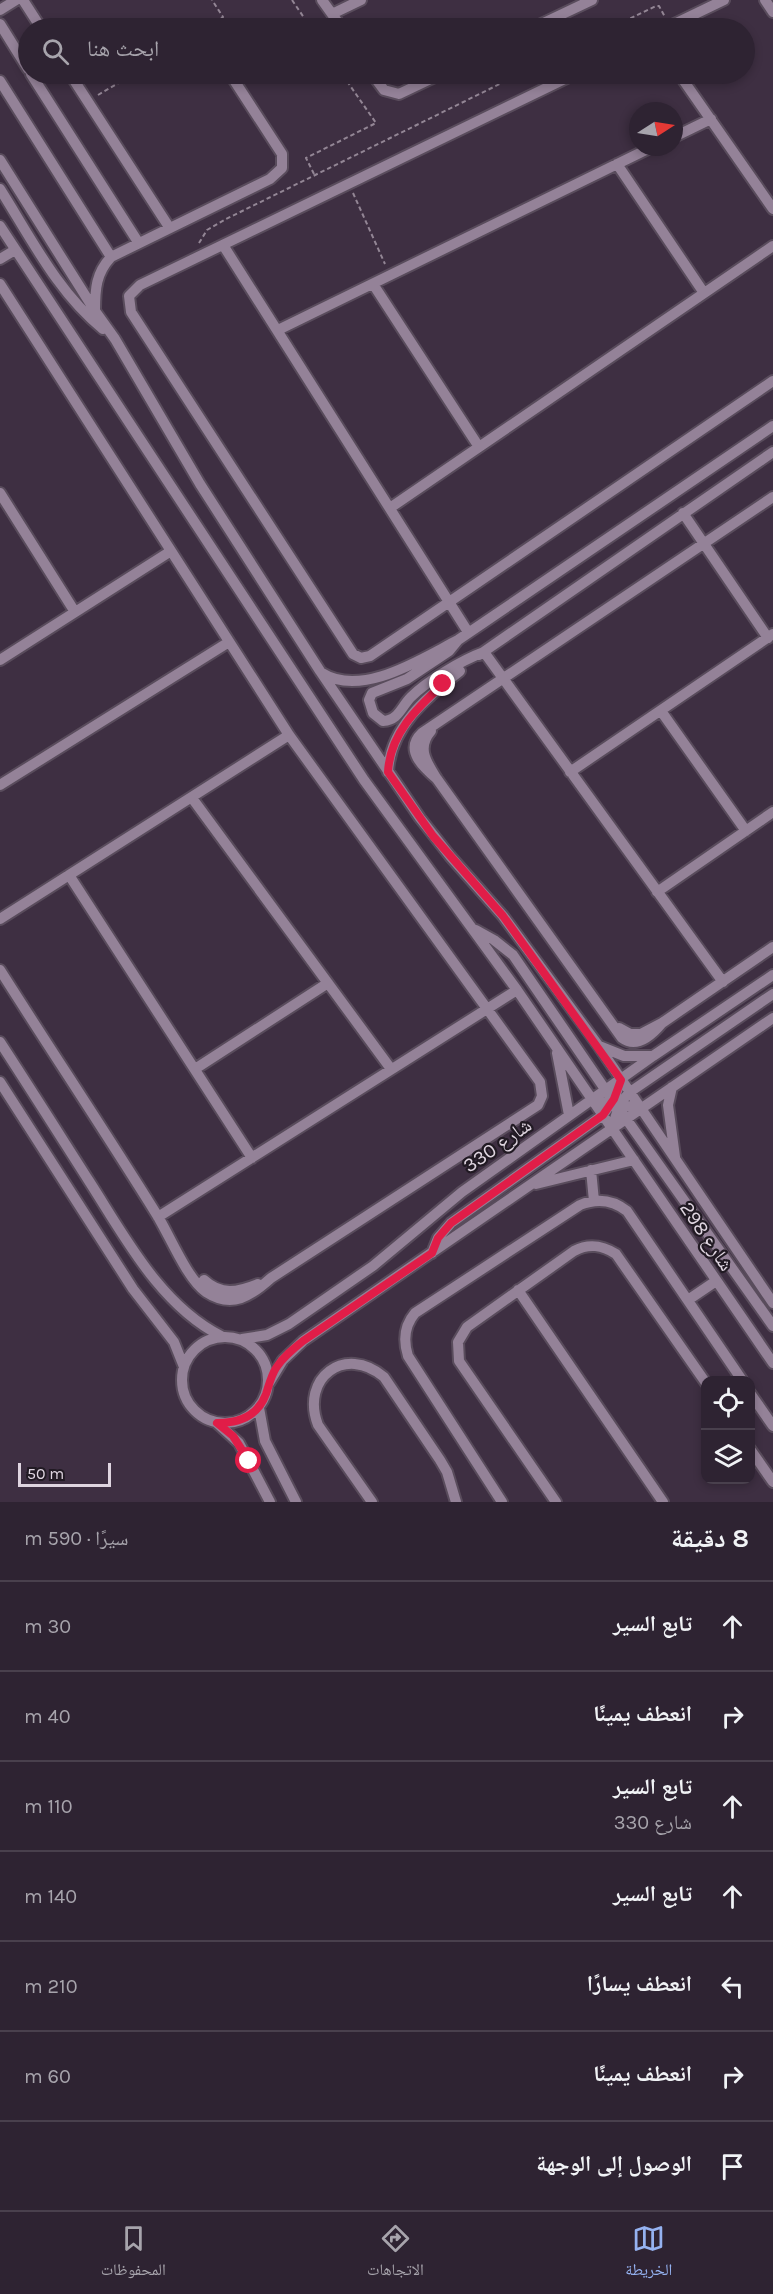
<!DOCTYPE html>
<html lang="ar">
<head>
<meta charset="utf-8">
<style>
	body { margin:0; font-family:Karla,"Noto Naskh Arabic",sans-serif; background:#362b3a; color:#f1f3f6; direction:rtl }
	.controls { position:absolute; right:18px; bottom:18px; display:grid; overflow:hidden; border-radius:12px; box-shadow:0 3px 9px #0003 }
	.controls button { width:54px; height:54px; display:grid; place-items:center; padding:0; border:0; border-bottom:2px solid #49404d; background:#2e2332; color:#f1f3f6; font:30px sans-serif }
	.compass { position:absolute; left:629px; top:102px; width:54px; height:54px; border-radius:50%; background:#2e2332; box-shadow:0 3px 9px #0003; rotate:78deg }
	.scale { position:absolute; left:18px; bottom:15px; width:93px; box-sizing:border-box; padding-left:6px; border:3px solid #dfd5e0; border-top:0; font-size:16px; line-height:21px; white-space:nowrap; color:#dfd5e0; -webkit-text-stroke:4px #211a23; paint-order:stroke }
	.stop { position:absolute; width:18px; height:18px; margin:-14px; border:4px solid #e11d48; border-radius:50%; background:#fff }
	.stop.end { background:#e11d48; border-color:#fff; box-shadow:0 2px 6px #0008 }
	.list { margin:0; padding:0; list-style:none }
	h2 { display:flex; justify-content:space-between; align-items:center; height:78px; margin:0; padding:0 24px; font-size:26px }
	h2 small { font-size:20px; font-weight:400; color:#a7a4ac }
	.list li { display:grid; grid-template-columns:39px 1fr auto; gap:18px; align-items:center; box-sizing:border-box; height:90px; padding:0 24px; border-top:2px solid #49404d }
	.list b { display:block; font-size:22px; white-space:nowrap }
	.list p { margin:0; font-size:20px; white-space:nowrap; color:#a7a4ac }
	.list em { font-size:20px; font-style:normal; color:#a7a4ac }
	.icon { flex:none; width:33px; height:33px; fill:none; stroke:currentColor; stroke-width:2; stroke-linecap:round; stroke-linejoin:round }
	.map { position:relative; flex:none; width:773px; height:1502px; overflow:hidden; direction:ltr }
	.search { position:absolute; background:#2e2332; box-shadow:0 3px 9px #0003; left:18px; right:18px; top:18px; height:66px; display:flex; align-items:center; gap:15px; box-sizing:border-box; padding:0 21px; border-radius:33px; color:#a7a4ac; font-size:22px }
	.sheet { height:708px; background:#2e2332 }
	nav { display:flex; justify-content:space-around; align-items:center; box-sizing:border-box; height:84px; border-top:2px solid #49404d; background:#2e2332; font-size:16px; color:#a7a4ac }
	nav a { display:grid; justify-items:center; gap:3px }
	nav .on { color:#95b2f1 }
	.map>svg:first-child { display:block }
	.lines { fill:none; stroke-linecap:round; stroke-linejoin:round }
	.minor-casing { stroke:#594c5c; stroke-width:14 }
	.path { stroke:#938695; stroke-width:2; stroke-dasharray:4.5 3; stroke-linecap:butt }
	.minor { stroke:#948298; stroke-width:10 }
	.route { stroke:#e11d48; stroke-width:8 }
	.labels { text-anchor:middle; stroke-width:4.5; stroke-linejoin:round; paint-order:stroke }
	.street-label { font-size:20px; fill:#dfd5e0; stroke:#211a23 }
</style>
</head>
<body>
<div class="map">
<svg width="773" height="1502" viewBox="0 0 773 1502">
	<rect width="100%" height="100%" fill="#3e2f42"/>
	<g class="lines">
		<!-- minor casing -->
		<g class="minor-casing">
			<path id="minor" d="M 23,0 L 41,28
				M 322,0 L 342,28
				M 765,0 L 773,12
				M 0,10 L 16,0
				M 332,14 L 361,0
				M 0,24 L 28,69
				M 533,28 L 592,0
				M 666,28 L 724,0
				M 31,74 L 138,242
				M 70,74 L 169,227
				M 372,74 L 384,90 L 399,94 L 441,74
				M 575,74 L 140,285 L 129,296 L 131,312 L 353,654 L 361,658 L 370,656 L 773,381
				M 679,74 L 773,209
				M 0,81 L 111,257
				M 674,137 L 711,119
				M 0,160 L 95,311 L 115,339 L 200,484 L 320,671 L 420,818 L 450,856 L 503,916 L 598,1045 L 773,1303
				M 617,164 L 704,293
				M 0,189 C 31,238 58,293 103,329
				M 0,226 L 364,780 L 517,990 L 773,1363
				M 223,245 L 468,632
				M 0,259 L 15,250
				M 0,284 L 289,735 L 540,1082 L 542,1096 L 538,1105 L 271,1278 C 251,1296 232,1309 206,1292 C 187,1279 170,1236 157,1215 C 106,1133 52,1052 0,970
				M 373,284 L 479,447
				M 95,311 C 95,289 96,273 111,257 L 270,179 L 282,168 L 282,154 L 230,74
				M 278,330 L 652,147
				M 0,493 L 75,612
				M 390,508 L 773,246
				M 683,513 L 768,638
				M 458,640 L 449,651 L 407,679 L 372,693 L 369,700 L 373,713 L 383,721 C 399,720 401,707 411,697 C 427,681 462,660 484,652 L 723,982
				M 479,655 L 773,452
				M 0,660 L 171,551
				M 322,673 C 362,698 421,659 458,640 L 773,426
				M 661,711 L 746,831
				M 431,731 C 416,748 427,763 437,779 L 622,1038 C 637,1049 652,1035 662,1023
				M 388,772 C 390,727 427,697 460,671
				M 570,772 L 773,634
				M 437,779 C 423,767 404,750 422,733 L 773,497
				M 0,785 L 229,642
				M 192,798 L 391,1069
				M 69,875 L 252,1158
				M 657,892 L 773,812
				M 0,919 L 289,735
				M 476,930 L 494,940 L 513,955 L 609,1095 L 627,1106 L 640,1108
				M 619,1028 L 630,1034 L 641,1034 L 662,1023 L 773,947
				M 0,1042 C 30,1088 59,1134 89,1181 C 125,1237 160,1305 221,1336
				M 599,1046 L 624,1056 L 653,1056
				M 557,1053 L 569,1115
				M 195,1069 L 328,983
				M 0,1082 L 133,1289 L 174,1342 L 184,1367
				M 672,1087 L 668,1105 L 675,1157
				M 592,1100 L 611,1104 L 622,1113 L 773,1326
				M 612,1128 L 620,1103 L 630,1092 L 773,994
				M 591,1170 L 594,1201
				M 536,1184 L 634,1160
				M 158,1217 L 517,990
				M 432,1253 L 438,1238 L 451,1223 L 603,1115 L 614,1099 L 621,1080
				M 204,1280 C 221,1296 238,1292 258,1284
				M 518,1290 L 663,1502
				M 688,1300 L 716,1281
				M182 1380a43 43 0 1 1 86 0a43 43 0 1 1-86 0Z
				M 242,1339 L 267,1335 L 289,1324 L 373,1266 L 462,1192 L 653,1056 L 773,975
				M 269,1383 L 283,1360 L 303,1341 L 773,1018
				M 750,1393 L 773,1426
				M 259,1408 L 265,1441 L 296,1502
				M 217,1423 L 239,1443 L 270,1502
				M 750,1449 L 773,1482
				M 372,1502 L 318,1425 C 300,1378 345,1344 384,1377 L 440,1460 L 447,1472 L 456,1502
				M 502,1502 L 408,1356 C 403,1340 404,1326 415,1313 L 580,1205 C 597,1198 613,1200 627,1211 L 742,1380
				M 556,1502 L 459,1361 L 458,1342 L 467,1327 L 574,1251 C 589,1243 602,1245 616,1254 L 706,1383"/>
		</g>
		<!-- path -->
		<path class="path" d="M 292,0 L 311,28
			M 209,28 L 223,17 L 212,0
			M 610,28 L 656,6 L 659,6 L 665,17
			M 98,95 L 134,74
			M 314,174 L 306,158 L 376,123 L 342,74
			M 353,193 L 385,264
			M 199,243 L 207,230 L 226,219 L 520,74"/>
		<!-- minor -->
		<use href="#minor" class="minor"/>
	</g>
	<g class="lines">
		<!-- route -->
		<path class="route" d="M 249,1461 L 233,1436 L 217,1423 C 239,1423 258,1416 266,1394 C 269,1385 271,1376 276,1368 C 283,1357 293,1349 303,1341 L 432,1253 L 438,1238 L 451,1223 L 603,1115 L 614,1099 L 621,1080 L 503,916 L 433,836 L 388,772 C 390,734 416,709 443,684"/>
	</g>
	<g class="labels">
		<!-- street labels -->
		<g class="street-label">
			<text transform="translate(497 1145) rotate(-35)" y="7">شارع 330</text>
			<text transform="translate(707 1236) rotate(56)" y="7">شارع 298</text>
		</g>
	</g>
</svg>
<div class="controls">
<button><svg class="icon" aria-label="locate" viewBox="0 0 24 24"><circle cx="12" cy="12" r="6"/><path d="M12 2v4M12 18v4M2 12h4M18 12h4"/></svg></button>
<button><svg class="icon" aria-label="layers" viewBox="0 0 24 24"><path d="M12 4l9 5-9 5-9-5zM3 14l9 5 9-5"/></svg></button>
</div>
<svg class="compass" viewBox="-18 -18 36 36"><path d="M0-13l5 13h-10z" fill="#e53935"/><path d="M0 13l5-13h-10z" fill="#a7a4ac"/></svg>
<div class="scale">50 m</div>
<div class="stop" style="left:249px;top:1461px"></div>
<div class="stop end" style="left:443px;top:684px"></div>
<div class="search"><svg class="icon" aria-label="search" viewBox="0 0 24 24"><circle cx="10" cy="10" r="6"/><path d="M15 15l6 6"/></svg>ابحث هنا</div>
</div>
<section class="sheet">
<h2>8 دقيقة<small>سيرًا · 590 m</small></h2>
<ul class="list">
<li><svg class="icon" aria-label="ahead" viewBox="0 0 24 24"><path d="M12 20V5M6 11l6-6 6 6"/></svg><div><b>تابع السير</b></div><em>30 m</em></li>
<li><svg class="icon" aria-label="right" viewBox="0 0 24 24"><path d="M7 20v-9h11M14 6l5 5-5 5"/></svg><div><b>انعطف يمينًا</b></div><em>40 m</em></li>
<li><svg class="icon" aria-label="ahead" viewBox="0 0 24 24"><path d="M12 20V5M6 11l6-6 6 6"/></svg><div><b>تابع السير</b><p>شارع 330</p></div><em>110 m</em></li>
<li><svg class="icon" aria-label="ahead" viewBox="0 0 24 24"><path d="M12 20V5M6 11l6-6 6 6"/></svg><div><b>تابع السير</b></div><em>140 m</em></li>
<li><svg class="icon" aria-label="left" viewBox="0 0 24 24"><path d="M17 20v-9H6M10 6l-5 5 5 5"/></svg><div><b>انعطف يسارًا</b></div><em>210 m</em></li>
<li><svg class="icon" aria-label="right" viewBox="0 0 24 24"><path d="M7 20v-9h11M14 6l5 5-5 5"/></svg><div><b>انعطف يمينًا</b></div><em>60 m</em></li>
<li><svg class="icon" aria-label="arrive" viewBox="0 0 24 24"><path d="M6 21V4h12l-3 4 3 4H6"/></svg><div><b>الوصول إلى الوجهة</b></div></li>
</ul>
</section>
<nav>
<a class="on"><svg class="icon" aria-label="map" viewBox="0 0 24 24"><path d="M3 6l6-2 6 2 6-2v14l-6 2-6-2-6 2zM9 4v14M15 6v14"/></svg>الخريطة</a>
<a><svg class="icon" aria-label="directions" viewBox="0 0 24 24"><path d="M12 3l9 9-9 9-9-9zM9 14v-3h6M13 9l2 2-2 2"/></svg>الاتجاهات</a>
<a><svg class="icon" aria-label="saved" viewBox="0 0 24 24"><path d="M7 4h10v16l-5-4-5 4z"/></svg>المحفوظات</a>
</nav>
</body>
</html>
